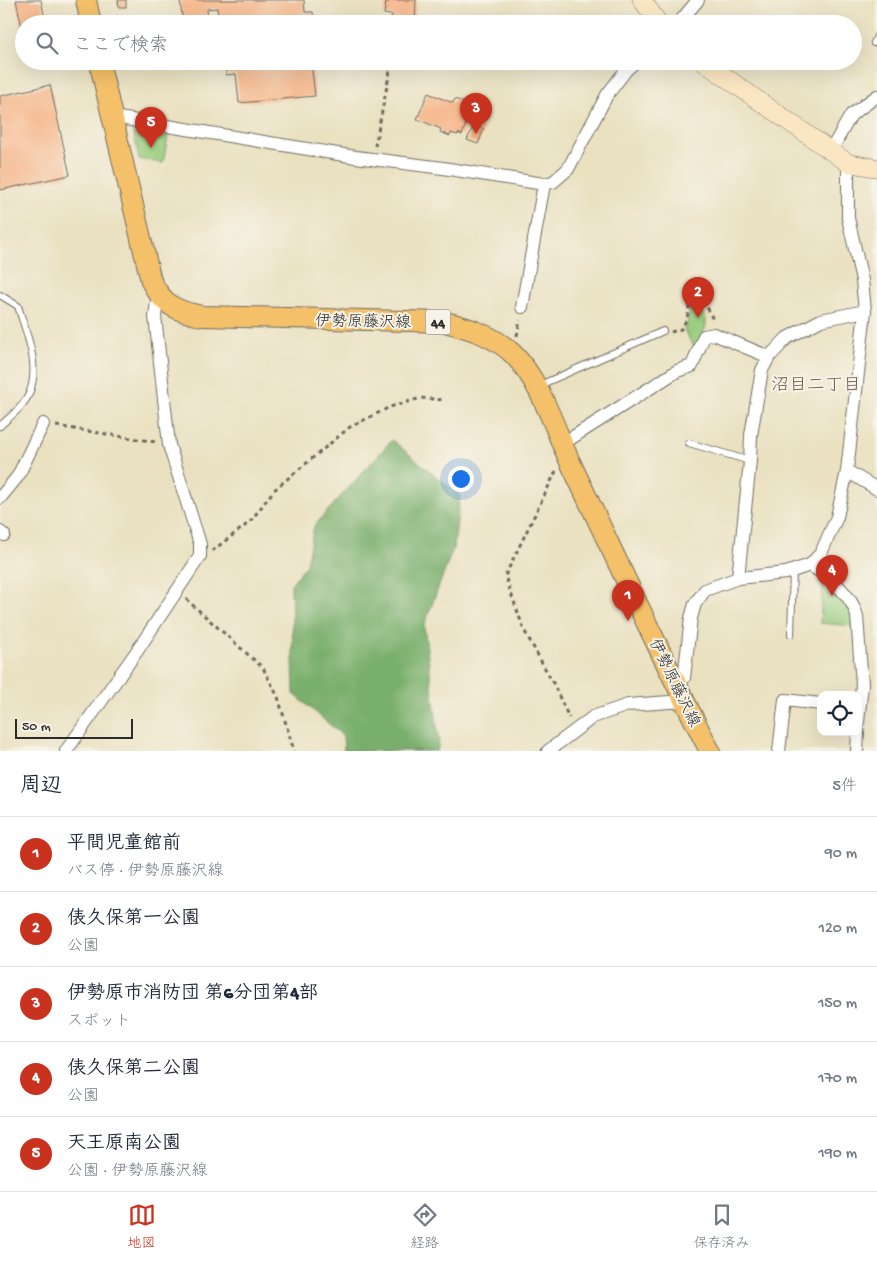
<!DOCTYPE html>
<html lang="ja">
<head>
<meta charset="utf-8">
<style>
	body { margin:0; font-family:"Gochi Hand","Klee One",sans-serif; background:#f2f2f3; color:#1f2937 }
	.controls { position:absolute; right:15px; bottom:15px; display:grid; overflow:hidden; border-radius:10px; box-shadow:0 5px 20px #0002 }
	.controls button { width:45px; height:45px; display:grid; place-items:center; padding:0; border:0; border-bottom:1px solid #e0e1e3; background:#fff; color:#1f2937; font:25px sans-serif }
	.scale { position:absolute; left:15px; bottom:12px; width:118px; box-sizing:border-box; padding-left:5px; border:2px solid #2b2b2b; border-top:0; font-size:14px; line-height:18px; white-space:nowrap; color:#2b2b2b; -webkit-text-stroke:4px #f7f3e8; paint-order:stroke }
	.you { position:absolute; left:460px; top:478px; width:18px; height:18px; margin:-12px; border:4px solid #fff; border-radius:50%; background:#1a73e8; box-shadow:0 0 0 8px #1a73e833 }
	.badge { display:grid; place-items:center; width:32px; height:32px; border-radius:50%; background:#c8321e; color:#fff; font-size:16px; font-weight:700 }
	.pin { position:absolute; translate:-50% -41px; filter:drop-shadow(0 1px 2px #0008) }
	.pin::after { content:''; position:absolute; top:26px; width:18px; height:15px; background:inherit; clip-path:polygon(0 0,100% 0,50% 100%) }
	.list { margin:0; padding:0; list-style:none }
	h2 { display:flex; justify-content:space-between; align-items:center; height:65px; margin:0; padding:0 20px; font-size:21px }
	h2 small { font-size:16px; font-weight:400; color:#747a83 }
	.list li { display:grid; grid-template-columns:32px 1fr auto; gap:15px; align-items:center; box-sizing:border-box; height:75px; padding:0 20px; border-top:1px solid #e0e1e3 }
	.list b { display:block; font-size:19px; white-space:nowrap }
	.list p { margin:0; font-size:16px; white-space:nowrap; color:#747a83 }
	.list em { font-size:16px; font-style:normal; color:#747a83 }
	.icon { flex:none; width:28px; height:28px; fill:none; stroke:currentColor; stroke-width:2; stroke-linecap:round; stroke-linejoin:round }
	.map { position:relative; flex:none; width:877px; height:751px; overflow:hidden }
	.search { position:absolute; background:#fff; box-shadow:0 5px 20px #0002; left:15px; right:15px; top:15px; height:55px; display:flex; align-items:center; gap:12px; box-sizing:border-box; padding:0 18px; border-radius:28px; color:#747a83; font-size:19px }
	.sheet { height:440px; background:#fff }
	nav { display:flex; justify-content:space-around; align-items:center; box-sizing:border-box; height:70px; border-top:1px solid #e0e1e3; background:#fff; font-size:14px; color:#747a83 }
	nav a { display:grid; justify-items:center; gap:2px }
	nav .on { color:#c8321e }
	.map>svg:first-child { display:block }
	.green { fill:#97cb7c; stroke:#617b54 }
	.forest { fill:#79af6c; stroke:#526d4c }
	.building { fill:#f6b182 }
	.lines { fill:none; stroke-linecap:round; stroke-linejoin:round }
	.lane-casing { stroke:#6e6b60; stroke-width:8 }
	.street-casing { stroke:#6e6b60; stroke-width:14 }
	.secondary-casing { stroke:#6e6b60; stroke-width:19 }
	.primary-casing { stroke:#6e6b60; stroke-width:22 }
	.path { stroke:#6e6b60; stroke-width:3; stroke-dasharray:4 4; stroke-linecap:butt }
	.lane { stroke:#fff; stroke-width:6 }
	.street { stroke:#fff; stroke-width:12 }
	.secondary { stroke:#fbe6c4; stroke-width:18 }
	.primary { stroke:#f4c16b; stroke-width:20 }
	.labels { text-anchor:middle; stroke-width:4; stroke-linejoin:round; paint-order:stroke }
	.shield { fill:#f7f3e8; stroke:#686764; stroke-width:1 }
	.shield-label { font-size:15px; font-weight:bold; fill:#2b2b2b }
	.street-label { font-size:16px; fill:#2b2b2b; stroke:#f7f3e8 }
	.neighbourhood-label { font-size:18px; fill:#725a49; stroke:#f7f3e8 }
</style>
</head>
<body>
<div class="map">
<svg width="877" height="751" viewBox="0 0 877 751">
	<rect width="100%" height="100%" fill="#f7f3e8"/>
	<filter id="ink" filterUnits="userSpaceOnUse"><feTurbulence type="fractalNoise" baseFrequency=".02" numOctaves="2"/><feDisplacementMap in="SourceGraphic" scale="10" xChannelSelector="R" yChannelSelector="G"/><feConvolveMatrix kernelMatrix="1 2 1 2 8 2 1 2 1" color-interpolation-filters="sRGB"/></filter>
	<filter id="wash" filterUnits="userSpaceOnUse"><feTurbulence type="fractalNoise" baseFrequency=".0096" numOctaves="4" result="noise"/><feDisplacementMap in="SourceGraphic" scale="20" xChannelSelector="R" yChannelSelector="G"/><feGaussianBlur stdDeviation="1.12" result="paint"/><feColorMatrix in="noise" values="0 0 0 0 0 0 0 0 0 0 0 0 0 0 0 0 0 1.4 0 .05"/><feComposite in="paint" operator="in"/></filter>
	<g filter="url(#wash)">
		<rect width="100%" height="100%" fill="#eae1c1"/>
		<!-- green -->
		<path class="green" d="M 133,130 L 168,136 L 163,163 L 139,159 Z
			M 692,295 L 694,295 C 708,320 711,320 697,346 L 693,345 L 684,330 L 688,321 Z
			M 829,581 L 854,608 L 853,626 L 820,623 L 823,583 Z"/>
		<!-- forest -->
		<path class="forest" d="M 392,440 L 460,496 L 454,546 L 424,626 L 439,742 L 437,751 L 344,751 L 343,736 L 294,694 L 291,584 L 306,565 L 314,526 Z"/>
		<g id="blocks">
			<!-- building -->
			<path class="building" d="M 16,0 L 41,0 L 46,24 L 24,24 L 23,32 Z
				M 118,0 L 126,0 L 126,7 L 119,7 Z
				M 180,0 L 304,0 L 305,12 L 313,12 L 314,24 L 219,24 L 217,8 L 207,9 L 209,24 L 183,24 Z
				M 389,0 L 416,0 L 415,19 L 407,17 L 407,20 L 392,18 L 392,15 L 384,14 L 386,2 L 389,2 Z
				M 225,61 L 311,61 L 315,96 L 239,103 L 236,74 L 226,75 Z
				M 50,85 L 70,175 L 0,190 L 0,96 Z
				M 428,93 L 453,103 L 455,99 L 472,106 L 462,135 L 458,133 L 458,135 L 451,133 L 450,136 L 440,132 L 441,129 L 417,119 Z
				M 474,125 L 484,129 L 478,144 L 467,140 Z"/>
		</g>
	</g>
	<g filter="url(#ink)">
		<use href="#blocks" fill-opacity="0" stroke="#6e6b60" stroke-width="1"/>
		<g class="lines">
			<!-- lane casing -->
			<g class="lane-casing">
				<path id="lane" d="M 874,43 L 877,36
					M 0,295 L 18,306 C 26,333 41,365 29,394 C 23,407 10,417 0,426
					M 540,385 L 663,331
					M 689,443 L 750,461
					M 791,634 L 793,570"/>
			</g>
			<!-- street casing -->
			<g class="street-casing">
				<path id="street" d="M 678,24 L 698,0
					M 113,117 L 356,157 L 443,168 L 544,184 L 553,182 L 568,169 L 607,95 L 626,70 L 636,61
					M 830,152 L 851,115 L 877,96
					M 848,163 L 848,218 L 862,280 L 865,311 L 847,471 L 837,517 L 821,553 L 810,565 C 829,577 852,594 857,616 L 862,685 L 858,722
					M 522,307 L 544,184
					M 562,444 L 677,371 L 692,366 L 704,336 L 714,334 L 769,357
					M 847,471 L 877,489
					M 0,498 L 18,476 L 43,424
					M 0,532 L 4,535
					M 738,578 L 750,461 L 751,435 L 762,370 L 769,357 L 787,338 L 821,320 L 865,311
					M 677,684 L 684,678 L 691,618 L 695,604 L 705,590 L 738,578 L 786,573 L 810,565
					M 66,751 L 137,651 L 200,556 L 200,544 L 169,445 L 155,316 L 158,295
					M 548,751 L 593,717 L 628,705 L 684,701
					M 779,751 L 785,700 L 821,704
					M 857,751 L 858,732"/>
			</g>
			<!-- secondary casing -->
			<g class="secondary-casing">
				<path id="secondary" d="M 642,0 L 659,24
					M 702,61 L 848,163 L 877,168"/>
			</g>
			<!-- primary casing -->
			<g class="primary-casing">
				<path id="primary" d="M 86,0 L 91,24
					M 99,61 L 151,281 C 163,305 177,312 203,316 L 445,322 C 469,328 495,336 513,354 C 541,382 554,428 571,464 C 617,560 661,657 710,751"/>
			</g>
			<!-- path -->
			<path class="path" d="M 399,24 L 399,22
				M 375,146 L 392,61
				M 671,332 L 681,329 L 687,319 L 692,290 L 696,287 L 708,309 L 714,322
				M 517,336 L 520,320
				M 56,426 L 156,442
				M 556,471 L 505,576 L 524,630 L 553,683 L 569,718
				M 212,551 L 250,522 L 274,490 L 350,427 L 390,407 L 421,398 L 444,400
				M 186,599 L 263,668 L 278,697 L 294,751"/>
			<!-- lane -->
			<use href="#lane" class="lane"/>
			<!-- street -->
			<use href="#street" class="street"/>
			<!-- secondary -->
			<use href="#secondary" class="secondary"/>
			<!-- primary -->
			<use href="#primary" class="primary"/>
		</g>
	</g>
	<g class="labels">
		<!-- shield labels -->
		<rect class="shield" x="425.5" y="309.5" width="25" height="25" rx="4"/>
		<g class="shield-label">
			<text x="438" y="327">44</text>
		</g>
		<!-- street labels -->
		<g class="street-label">
			<text transform="translate(363 320) rotate(1)" y="6">伊勢原藤沢線</text>
			<text transform="translate(676 682) rotate(64)" y="6">伊勢原藤沢線</text>
		</g>
		<!-- neighbourhood labels -->
		<g class="neighbourhood-label">
			<text x="816" y="390">沼目二丁目</text>
		</g>
	</g>
</svg>
<div class="controls">
<button><svg class="icon" aria-label="locate" viewBox="0 0 24 24"><circle cx="12" cy="12" r="6"/><path d="M12 2v4M12 18v4M2 12h4M18 12h4"/></svg></button>
</div>
<div class="scale">50 m</div>
<div class="you"></div>
<div class="pin badge" style="left:628px;top:621px">1</div>
<div class="pin badge" style="left:698px;top:318px">2</div>
<div class="pin badge" style="left:476px;top:134px">3</div>
<div class="pin badge" style="left:832px;top:596px">4</div>
<div class="pin badge" style="left:151px;top:148px">5</div>
<div class="search"><svg class="icon" aria-label="search" viewBox="0 0 24 24"><circle cx="10" cy="10" r="6"/><path d="M15 15l6 6"/></svg>ここで検索</div>
</div>
<section class="sheet">
<h2>周辺<small>5件</small></h2>
<ul class="list">
<li><span class="badge">1</span><div><b>平間児童館前</b><p>バス停 · 伊勢原藤沢線</p></div><em>90 m</em></li>
<li><span class="badge">2</span><div><b>俵久保第一公園</b><p>公園</p></div><em>120 m</em></li>
<li><span class="badge">3</span><div><b>伊勢原市消防団 第6分団第4部</b><p>スポット</p></div><em>150 m</em></li>
<li><span class="badge">4</span><div><b>俵久保第二公園</b><p>公園</p></div><em>170 m</em></li>
<li><span class="badge">5</span><div><b>天王原南公園</b><p>公園 · 伊勢原藤沢線</p></div><em>190 m</em></li>
</ul>
</section>
<nav>
<a class="on"><svg class="icon" aria-label="map" viewBox="0 0 24 24"><path d="M3 6l6-2 6 2 6-2v14l-6 2-6-2-6 2zM9 4v14M15 6v14"/></svg>地図</a>
<a><svg class="icon" aria-label="directions" viewBox="0 0 24 24"><path d="M12 3l9 9-9 9-9-9zM9 14v-3h6M13 9l2 2-2 2"/></svg>経路</a>
<a><svg class="icon" aria-label="saved" viewBox="0 0 24 24"><path d="M7 4h10v16l-5-4-5 4z"/></svg>保存済み</a>
</nav>
</body>
</html>
